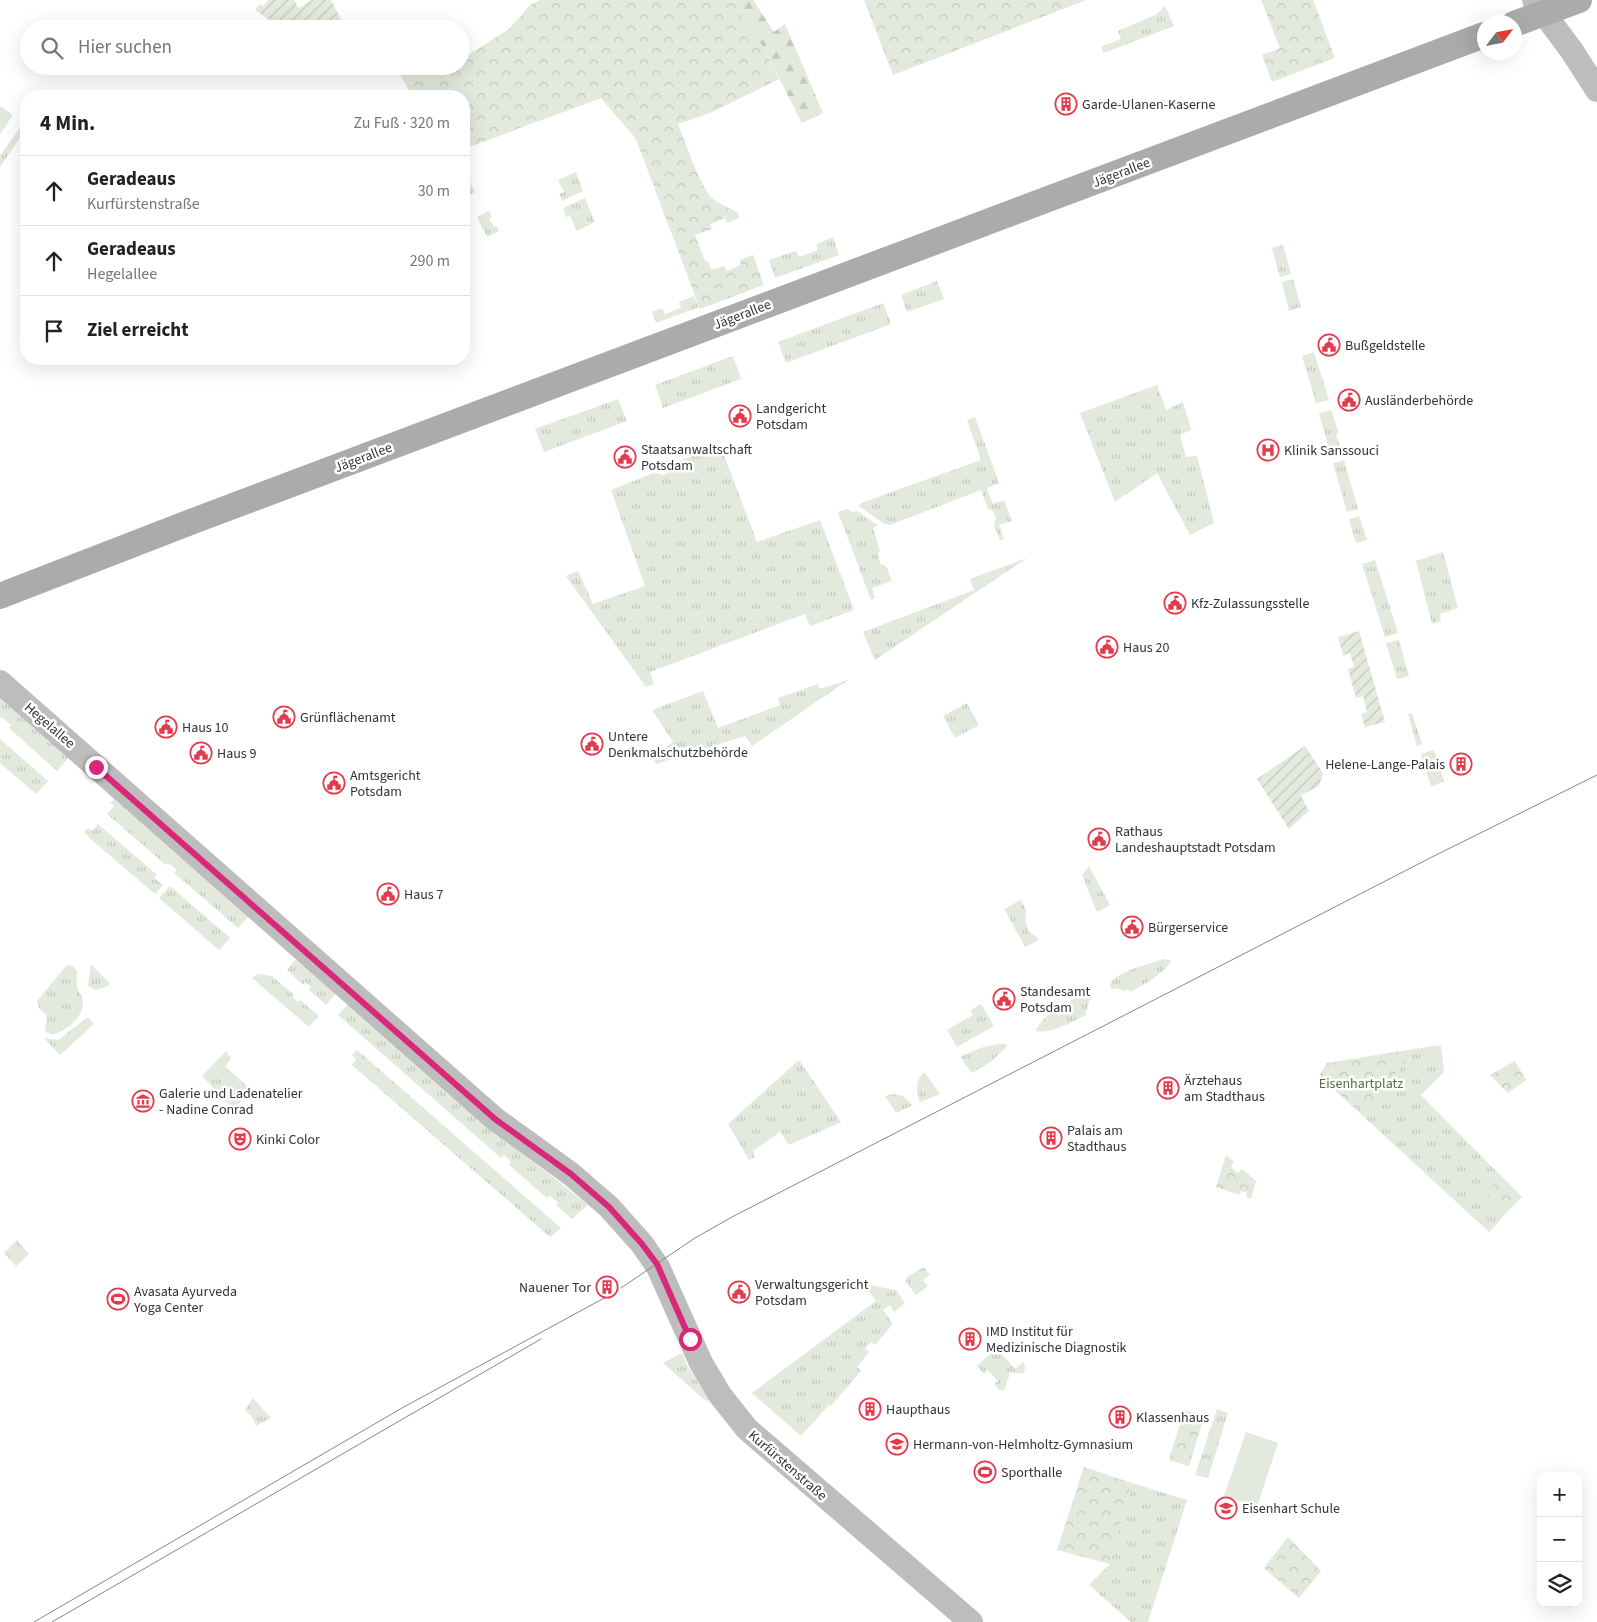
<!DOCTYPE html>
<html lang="de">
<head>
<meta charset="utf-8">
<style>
	body { margin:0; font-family:"Source Sans 3",sans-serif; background:#f2f2f2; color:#222 }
	.controls { position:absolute; right:15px; bottom:15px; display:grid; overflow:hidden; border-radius:10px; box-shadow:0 5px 20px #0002 }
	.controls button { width:45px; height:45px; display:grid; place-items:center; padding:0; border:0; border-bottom:1px solid #e0e0e0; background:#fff; color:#222; font:25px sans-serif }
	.compass { position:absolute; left:1477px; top:15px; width:45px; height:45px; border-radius:50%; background:#fff; box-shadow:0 5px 20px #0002; rotate:58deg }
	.stop { position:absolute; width:15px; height:15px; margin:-11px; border:4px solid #db2777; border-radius:50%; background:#fff }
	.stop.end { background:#db2777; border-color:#fff; box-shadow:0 1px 5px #0008 }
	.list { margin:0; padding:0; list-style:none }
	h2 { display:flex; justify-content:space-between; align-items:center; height:65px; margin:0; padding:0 20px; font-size:21px }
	h2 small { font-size:16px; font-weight:400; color:#767676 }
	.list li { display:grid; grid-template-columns:32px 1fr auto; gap:15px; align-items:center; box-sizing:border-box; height:70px; padding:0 20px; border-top:1px solid #e0e0e0 }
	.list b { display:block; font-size:19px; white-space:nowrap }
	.list p { margin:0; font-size:16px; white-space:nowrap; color:#767676 }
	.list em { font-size:16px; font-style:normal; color:#767676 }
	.icon { flex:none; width:28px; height:28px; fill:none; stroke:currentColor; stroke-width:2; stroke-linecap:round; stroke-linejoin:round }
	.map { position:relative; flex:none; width:1597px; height:1622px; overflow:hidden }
	.search { position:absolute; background:#fff; box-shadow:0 5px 20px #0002; left:20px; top:20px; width:450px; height:55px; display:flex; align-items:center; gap:12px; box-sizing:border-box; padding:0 18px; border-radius:28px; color:#767676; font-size:19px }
	.panel { position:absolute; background:#fff; box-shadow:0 5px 20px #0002; left:20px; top:90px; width:450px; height:275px; border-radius:20px }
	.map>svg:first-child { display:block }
	.grass { fill:url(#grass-tufts) }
	.forest { fill:url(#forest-firs) }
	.park { fill:url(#park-crowns) }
	.garden { fill:url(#garden-furrows) }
	.pitch { fill:#e3e9dc }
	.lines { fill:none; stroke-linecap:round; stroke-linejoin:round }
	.secondary { stroke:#bdbdbd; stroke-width:24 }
	.primary { stroke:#ababab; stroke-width:26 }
	.tram { stroke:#888; stroke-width:1 }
	.route { stroke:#db2777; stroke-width:6 }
	.labels { text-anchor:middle; stroke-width:5; stroke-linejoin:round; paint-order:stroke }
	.poi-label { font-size:14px; fill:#333; stroke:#fff; text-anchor:start }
	.street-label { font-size:14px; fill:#333; stroke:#fff }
	.park-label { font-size:14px; fill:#576f40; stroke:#fff }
</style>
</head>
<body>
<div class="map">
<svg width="1597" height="1622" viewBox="0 0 1597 1622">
	<defs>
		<pattern id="grass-tufts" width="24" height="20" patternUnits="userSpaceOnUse" patternTransform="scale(1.25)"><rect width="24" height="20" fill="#e3e9dc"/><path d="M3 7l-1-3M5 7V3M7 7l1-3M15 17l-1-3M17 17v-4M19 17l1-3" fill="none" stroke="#c3c8bd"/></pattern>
		<pattern id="forest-firs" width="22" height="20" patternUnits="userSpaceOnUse" patternTransform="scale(1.25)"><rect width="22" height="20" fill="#e3e9dc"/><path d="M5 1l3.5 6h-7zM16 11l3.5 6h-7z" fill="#c3c8bd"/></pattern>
		<pattern id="park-crowns" width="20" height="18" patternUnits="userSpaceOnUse" patternTransform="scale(1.25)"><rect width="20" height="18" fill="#e3e9dc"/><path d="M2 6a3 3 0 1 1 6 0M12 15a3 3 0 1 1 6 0" fill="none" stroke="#c3c8bd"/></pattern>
		<pattern id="garden-furrows" width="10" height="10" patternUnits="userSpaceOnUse" patternTransform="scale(1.25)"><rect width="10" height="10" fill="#e3e9dc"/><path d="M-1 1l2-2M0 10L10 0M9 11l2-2" fill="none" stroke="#c3c8bd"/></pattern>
	</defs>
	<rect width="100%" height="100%" fill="#fff"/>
	<!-- grass -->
	<path class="grass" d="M 1165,6 L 1174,26 L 1104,53 L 1101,47 L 1121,39 L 1118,31 L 1157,14 Z
		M 0,106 L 13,115 L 0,134 Z
		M 19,129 L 24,132 L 0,167 L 0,156 Z
		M 464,165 L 471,179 L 469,180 L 475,192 L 467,196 L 464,190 Z
		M 576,172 L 583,191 L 562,201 L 559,194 L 564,192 L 558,180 Z
		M 585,198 L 595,222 L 577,231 L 570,216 L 566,217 L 563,208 Z
		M 489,211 L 492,217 L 489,218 L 494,227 L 497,226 L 499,231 L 487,237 L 477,217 Z
		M 833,237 L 839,255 L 775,278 L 769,260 L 795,251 L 797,252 L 799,257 L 818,250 L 817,244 Z
		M 1283,245 L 1291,274 L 1280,277 L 1272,248 Z
		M 1293,279 L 1301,307 L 1289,311 L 1282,282 Z
		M 937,281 L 944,299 L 907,312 L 901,295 Z
		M 694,296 L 699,307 L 656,323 L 652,312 L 662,308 L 665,314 L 681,308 L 679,302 Z
		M 883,303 L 891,324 L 786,363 L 778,342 Z
		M 1314,352 L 1329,400 L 1316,403 L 1302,356 Z
		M 733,356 L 741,379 L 663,408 L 655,385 Z
		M 1157,385 L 1166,410 L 1183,402 L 1191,430 L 1180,435 L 1186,457 L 1197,456 L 1214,523 L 1190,535 L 1157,473 L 1115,502 L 1080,413 Z
		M 618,399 L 627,421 L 544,452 L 535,429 Z
		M 1331,410 L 1339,433 L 1336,434 L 1342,454 L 1331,457 L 1319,413 Z
		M 975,417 L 999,483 L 987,488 L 993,504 L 1004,500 L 1012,521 L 999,525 L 1004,539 L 1000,541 L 994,525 L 996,518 L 993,511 L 988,509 L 981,490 L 890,525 L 884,524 L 859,506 L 861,503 L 981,460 L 967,420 Z
		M 720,445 L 757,542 L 820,520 L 854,610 L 810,626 L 805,614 L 650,672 L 654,684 L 646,687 L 566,576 L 578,571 L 593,604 L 645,586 L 611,490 L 653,473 L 663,475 L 676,468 L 677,462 Z
		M 1344,460 L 1358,509 L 1347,512 L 1333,463 Z
		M 847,509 L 852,512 L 857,511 L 878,525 L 873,528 L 880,551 L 878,553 L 880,564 L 886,566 L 892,581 L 872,588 L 875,598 L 871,600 L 838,512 Z
		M 1359,516 L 1367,540 L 1356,543 L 1349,519 Z
		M 1443,552 L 1458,608 L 1440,614 L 1441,621 L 1432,624 L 1416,561 Z
		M 1027,558 L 875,660 L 863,632 L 974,590 L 970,579 Z
		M 1375,560 L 1398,633 L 1385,637 L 1362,564 Z
		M 1399,640 L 1409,676 L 1397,679 L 1386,643 Z
		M 848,680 L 752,746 L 745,736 L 656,764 L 652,757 L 673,742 L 652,710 L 703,691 L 718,728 L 780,705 L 778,698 L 818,684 L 820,689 Z
		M 0,696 L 69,757 L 57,771 L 9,728 L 11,725 L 2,717 L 0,719 Z
		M 967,703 L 979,725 L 955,738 L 943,716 Z
		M 1412,713 L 1422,744 L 1417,746 L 1408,714 Z
		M 0,739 L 48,781 L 36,794 L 0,763 Z
		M 1434,750 L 1444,781 L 1431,787 L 1421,754 Z
		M 114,799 L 249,916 L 238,928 L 174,873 L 177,870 L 169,863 L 166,865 L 107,814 L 114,806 L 110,803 Z
		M 98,824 L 157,875 L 154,878 L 163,885 L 155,894 L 87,836 L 88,835 L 84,832 L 88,828 L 92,831 Z
		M 1089,866 L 1110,905 L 1097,912 L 1082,875 Z
		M 170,886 L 230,938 L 219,950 L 159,898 Z
		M 1021,900 L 1026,910 L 1025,920 L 1029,932 L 1036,936 L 1039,940 L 1025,947 L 1004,909 Z
		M 297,958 L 336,993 L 326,1005 L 309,990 L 311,987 L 305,982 L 303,985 L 287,970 Z
		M 1164,959 L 1170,960 L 1171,962 C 1160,976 1145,984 1130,992 L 1127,989 L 1124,991 L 1116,988 L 1111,989 L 1110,985 C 1115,971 1150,964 1164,959 Z
		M 91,964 L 110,984 L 106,987 L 95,990 L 88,986 Z
		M 71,965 L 77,970 C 77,975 76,981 77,986 C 78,991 82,995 83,1000 C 84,1018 67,1030 52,1035 L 45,1031 L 47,1016 L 39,1008 L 37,1001 L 66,966 Z
		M 258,974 L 272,976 L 294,995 L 292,997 L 298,1002 L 300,1000 L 319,1016 L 309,1027 L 252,978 Z
		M 1084,993 L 1093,997 L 1089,1001 L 1087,1010 L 1085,1012 L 1086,1015 C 1072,1022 1051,1034 1036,1031 C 1040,1016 1071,1001 1084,993 Z
		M 348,1004 L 493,1131 L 553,1177 L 588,1205 L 572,1219 L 556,1205 L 558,1202 L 550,1196 L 547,1198 L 509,1165 L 511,1162 L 504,1155 L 501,1158 L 338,1015 Z
		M 981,1004 L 994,1026 L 957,1047 L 947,1030 L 973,1015 L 971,1010 Z
		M 88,1017 L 94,1024 L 60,1055 L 44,1038 L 58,1040 Z
		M 998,1044 L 1005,1044 L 1007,1046 L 992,1061 L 972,1073 L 960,1057 L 980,1048 Z
		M 1441,1045 L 1444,1072 L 1421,1095 L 1501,1176 L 1486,1192 L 1507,1212 L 1489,1232 L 1364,1117 L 1414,1049 Z
		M 357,1050 L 561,1228 L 550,1237 L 352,1065 L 356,1059 L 352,1055 Z
		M 226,1051 L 231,1058 L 225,1067 L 251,1089 L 234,1110 L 202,1076 Z
		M 799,1060 L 841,1122 L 789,1145 L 780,1132 L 753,1151 L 755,1157 L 749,1160 L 728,1124 Z
		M 924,1072 L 940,1094 L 920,1102 C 917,1090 914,1082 924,1072 Z
		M 894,1094 L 903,1096 L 913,1105 L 896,1113 L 885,1096 Z
		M 17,1240 L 29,1254 L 16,1266 L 4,1253 Z
		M 924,1267 L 930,1275 L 923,1280 L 928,1286 L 916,1295 L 906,1282 L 907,1277 Z
		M 863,1284 L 896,1290 L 905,1303 L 894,1312 L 890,1305 L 883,1310 L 893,1324 L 875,1345 L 871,1342 L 865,1348 L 869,1352 L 857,1367 L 861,1371 L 831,1406 L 829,1405 L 801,1436 L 752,1393 L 876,1301 Z
		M 993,1344 L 1015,1369 L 1023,1362 L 1025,1366 L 1024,1373 L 1010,1373 L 1004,1391 L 1000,1390 L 994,1384 L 998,1381 L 988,1370 L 984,1374 L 977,1366 L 994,1350 L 991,1346 Z
		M 682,1353 L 689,1369 L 709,1399 L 706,1401 L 663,1363 Z
		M 253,1398 L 271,1418 L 256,1426 L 253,1418 L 245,1410 Z
		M 1217,1409 L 1228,1413 L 1208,1478 L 1195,1475 Z
		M 1132,1483 L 1187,1500 L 1148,1622 L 1131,1622 L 1089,1585 L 1110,1564 Z"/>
	<!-- forest -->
	<path class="forest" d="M 733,0 L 753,0 L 774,32 L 785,24 L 823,113 L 802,123 L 764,49 Z"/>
	<!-- park -->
	<path class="park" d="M 540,0 L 733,0 L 764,49 L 779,79 L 710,113 L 678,124 C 685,141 700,186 711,197 C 719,205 729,207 738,213 L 739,218 L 727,223 L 725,218 L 710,224 L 712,229 L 695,235 L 705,261 L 708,261 L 711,270 L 724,266 L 727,271 L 741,265 L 740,260 L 753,255 L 764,285 L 700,309 L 636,139 L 601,98 L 464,149 L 464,96 L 412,96 L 396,67 L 461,66 L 461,52 L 467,56 L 510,28 L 530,5 Z
		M 864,0 L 1086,0 L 893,75 Z
		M 1261,0 L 1313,0 L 1335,58 L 1272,82 L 1262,55 L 1280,48 Z
		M 1414,1049 L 1364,1117 L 1319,1076 L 1327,1063 Z
		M 1515,1061 L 1526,1080 L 1508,1093 L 1490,1075 Z
		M 1226,1155 L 1234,1162 L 1231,1167 L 1238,1173 L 1242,1169 L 1256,1181 L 1251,1199 L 1246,1197 L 1247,1193 L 1241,1191 L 1240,1195 L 1216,1187 Z
		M 1501,1176 L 1522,1197 L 1507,1212 L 1486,1192 Z
		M 1184,1410 L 1204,1417 L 1189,1466 L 1169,1460 Z
		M 1084,1467 L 1132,1483 L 1110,1564 L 1057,1550 Z
		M 1288,1537 L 1321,1571 L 1299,1598 L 1264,1568 Z"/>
	<!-- garden -->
	<path class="garden" d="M 269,0 L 294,0 L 299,8 L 312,0 L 331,0 L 345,27 L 342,29 L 328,29 L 323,20 L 310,29 L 282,29 L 255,10 L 260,4 L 263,6 Z
		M 1359,631 L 1385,722 L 1365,727 L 1361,714 L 1367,712 L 1363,696 L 1356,698 L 1348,669 L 1354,667 L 1350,653 L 1343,655 L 1338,637 Z
		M 1305,746 L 1323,773 L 1319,786 L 1301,795 L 1309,811 L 1289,829 L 1257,779 Z"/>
	<!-- pitch -->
	<path class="pitch" d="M 1246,1432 L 1278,1443 L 1257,1507 L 1224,1496 Z"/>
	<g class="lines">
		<!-- secondary -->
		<path class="secondary" d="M 1534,0 L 1572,51 L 1597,90
			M 0,682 L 495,1119 L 571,1174 L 609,1207 L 642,1244 L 658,1267 L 701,1363 L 720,1395 L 747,1429 L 971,1622"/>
		<!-- primary -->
		<path class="primary" d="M 1514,24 L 1579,0
			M 0,596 L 196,520 L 1484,35"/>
		<!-- tram -->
		<path class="tram" d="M 621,1288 L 695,1238 L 732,1217 L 1432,857 L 1597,775
			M 34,1622 L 402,1408 L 619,1290
			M 52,1622 L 541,1339"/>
	</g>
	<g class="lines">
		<!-- route -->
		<path class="route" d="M 96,767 L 495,1119 L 571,1174 L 609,1207 L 642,1244 L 657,1264 L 690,1339"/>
	</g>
	<!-- icons -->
	<defs>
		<g id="building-ring" transform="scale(1.125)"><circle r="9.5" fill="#fff" stroke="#e33b4c" stroke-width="1.5"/><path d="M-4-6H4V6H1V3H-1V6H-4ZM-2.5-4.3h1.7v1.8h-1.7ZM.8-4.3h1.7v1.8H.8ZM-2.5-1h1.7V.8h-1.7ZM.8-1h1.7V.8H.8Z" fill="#e33b4c"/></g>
		<g id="civic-ring" transform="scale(1.125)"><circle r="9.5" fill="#fff" stroke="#e33b4c" stroke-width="1.5"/><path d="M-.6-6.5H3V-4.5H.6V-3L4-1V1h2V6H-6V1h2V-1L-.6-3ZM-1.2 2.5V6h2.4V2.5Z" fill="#e33b4c"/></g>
		<g id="hospital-ring" transform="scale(1.125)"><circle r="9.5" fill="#fff" stroke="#e33b4c" stroke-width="1.5"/><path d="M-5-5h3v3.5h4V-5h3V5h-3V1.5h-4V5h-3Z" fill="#e33b4c"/></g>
		<g id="museum-ring" transform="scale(1.125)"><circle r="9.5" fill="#fff" stroke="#e33b4c" stroke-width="1.5"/><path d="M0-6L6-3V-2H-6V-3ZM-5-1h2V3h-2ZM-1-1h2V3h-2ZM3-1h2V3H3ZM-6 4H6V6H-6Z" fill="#e33b4c"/></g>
		<g id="theatre-ring" transform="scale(1.125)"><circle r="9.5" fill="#fff" stroke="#e33b4c" stroke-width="1.5"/><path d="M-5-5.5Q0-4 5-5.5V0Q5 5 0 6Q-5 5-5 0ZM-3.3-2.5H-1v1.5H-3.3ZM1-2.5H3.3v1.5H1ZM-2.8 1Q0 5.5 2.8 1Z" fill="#e33b4c"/></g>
		<g id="stadium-ring" transform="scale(1.125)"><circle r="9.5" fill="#fff" stroke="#e33b4c" stroke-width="1.5"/><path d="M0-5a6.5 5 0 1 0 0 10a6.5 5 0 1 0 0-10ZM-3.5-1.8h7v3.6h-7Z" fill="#e33b4c"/></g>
		<g id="school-ring" transform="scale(1.125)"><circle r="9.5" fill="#fff" stroke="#e33b4c" stroke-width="1.5"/><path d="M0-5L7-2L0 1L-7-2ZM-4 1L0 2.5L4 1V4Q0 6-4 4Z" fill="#e33b4c"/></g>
	</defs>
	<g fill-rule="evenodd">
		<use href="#building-ring" x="1066" y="104"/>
		<use href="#civic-ring" x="1329" y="345"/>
		<use href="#civic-ring" x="1349" y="400"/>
		<use href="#civic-ring" x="740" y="416"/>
		<use href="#hospital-ring" x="1268" y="450"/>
		<use href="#civic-ring" x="625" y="457"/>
		<use href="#civic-ring" x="1175" y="603"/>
		<use href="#civic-ring" x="1107" y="647"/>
		<use href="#civic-ring" x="284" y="717"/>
		<use href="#civic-ring" x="166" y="727"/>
		<use href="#civic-ring" x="592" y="744"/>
		<use href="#civic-ring" x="201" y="753"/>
		<use href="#building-ring" x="1461" y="764"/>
		<use href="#civic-ring" x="334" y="783"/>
		<use href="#civic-ring" x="1099" y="839"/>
		<use href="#civic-ring" x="388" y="894"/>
		<use href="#civic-ring" x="1132" y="927"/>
		<use href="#civic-ring" x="1004" y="999"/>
		<use href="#building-ring" x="1168" y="1088"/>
		<use href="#museum-ring" x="143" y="1101"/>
		<use href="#building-ring" x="1051" y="1138"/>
		<use href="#theatre-ring" x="240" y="1139"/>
		<use href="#building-ring" x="607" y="1287"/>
		<use href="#civic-ring" x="739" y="1292"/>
		<use href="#stadium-ring" x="118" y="1299"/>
		<use href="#building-ring" x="970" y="1339"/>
		<use href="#building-ring" x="870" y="1409"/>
		<use href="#building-ring" x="1120" y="1417"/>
		<use href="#school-ring" x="897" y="1444"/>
		<use href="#stadium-ring" x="985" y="1472"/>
		<use href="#school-ring" x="1226" y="1508"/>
	</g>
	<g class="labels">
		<!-- poi labels -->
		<g class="poi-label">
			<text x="1082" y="109">Garde-Ulanen-Kaserne</text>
			<text x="1345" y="350">Bußgeldstelle</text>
			<text x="1365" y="405">Ausländerbehörde</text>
			<text x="756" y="413">Landgericht<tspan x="756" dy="16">Potsdam</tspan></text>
			<text x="641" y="454">Staatsanwaltschaft<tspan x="641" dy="16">Potsdam</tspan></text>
			<text x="1284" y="455">Klinik Sanssouci</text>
			<text x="1191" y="608">Kfz-Zulassungsstelle</text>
			<text x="1123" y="652">Haus 20</text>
			<text x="300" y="722">Grünflächenamt</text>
			<text x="182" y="732">Haus 10</text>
			<text x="608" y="741">Untere<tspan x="608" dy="16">Denkmalschutzbehörde</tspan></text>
			<text x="217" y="758">Haus 9</text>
			<text x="1445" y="769" text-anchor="end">Helene-Lange-Palais</text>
			<text x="350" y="780">Amtsgericht<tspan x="350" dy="16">Potsdam</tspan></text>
			<text x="1115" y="836">Rathaus<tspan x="1115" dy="16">Landeshauptstadt Potsdam</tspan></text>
			<text x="404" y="899">Haus 7</text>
			<text x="1148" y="932">Bürgerservice</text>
			<text x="1020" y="996">Standesamt<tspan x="1020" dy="16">Potsdam</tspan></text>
			<text x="1184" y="1085">Ärztehaus<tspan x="1184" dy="16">am Stadthaus</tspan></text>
			<text x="159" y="1098">Galerie und Ladenatelier<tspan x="159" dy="16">- Nadine Conrad</tspan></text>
			<text x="1067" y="1135">Palais am<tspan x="1067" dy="16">Stadthaus</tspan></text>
			<text x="256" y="1144">Kinki Color</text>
			<text x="755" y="1289">Verwaltungsgericht<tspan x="755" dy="16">Potsdam</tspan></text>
			<text x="591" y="1292" text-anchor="end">Nauener Tor</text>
			<text x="134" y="1296">Avasata Ayurveda<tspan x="134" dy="16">Yoga Center</tspan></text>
			<text x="986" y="1336">IMD Institut für<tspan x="986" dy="16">Medizinische Diagnostik</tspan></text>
			<text x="886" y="1414">Haupthaus</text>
			<text x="1136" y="1422">Klassenhaus</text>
			<text x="913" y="1449">Hermann-von-Helmholtz-Gymnasium</text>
			<text x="1001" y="1477">Sporthalle</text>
			<text x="1242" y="1513">Eisenhart Schule</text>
		</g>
		<!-- street labels -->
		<g class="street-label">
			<text transform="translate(1121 172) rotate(-21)" y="5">Jägerallee</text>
			<text transform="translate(742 314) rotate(-21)" y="5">Jägerallee</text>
			<text transform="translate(363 457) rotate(-21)" y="5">Jägerallee</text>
			<text transform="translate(50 725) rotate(41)" y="5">Hegelallee</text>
			<text transform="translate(788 1465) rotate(41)" y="5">Kurfürstenstraße</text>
		</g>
		<!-- park labels -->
		<g class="park-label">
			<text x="1361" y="1088">Eisenhartplatz</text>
		</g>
	</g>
</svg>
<div class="controls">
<button>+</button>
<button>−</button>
<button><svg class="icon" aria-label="layers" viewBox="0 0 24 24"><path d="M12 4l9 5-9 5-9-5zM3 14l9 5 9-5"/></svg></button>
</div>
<svg class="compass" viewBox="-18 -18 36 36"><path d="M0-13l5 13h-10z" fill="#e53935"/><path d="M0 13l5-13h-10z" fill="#767676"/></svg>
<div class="stop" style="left:690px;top:1339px"></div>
<div class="stop end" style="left:96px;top:767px"></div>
<div class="search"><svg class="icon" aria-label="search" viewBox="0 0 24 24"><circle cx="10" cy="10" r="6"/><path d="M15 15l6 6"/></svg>Hier suchen</div>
<section class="panel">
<h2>4 Min.<small>Zu Fuß · 320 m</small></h2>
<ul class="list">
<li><svg class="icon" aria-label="ahead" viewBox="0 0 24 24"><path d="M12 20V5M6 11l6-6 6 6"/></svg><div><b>Geradeaus</b><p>Kurfürstenstraße</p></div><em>30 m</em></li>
<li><svg class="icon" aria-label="ahead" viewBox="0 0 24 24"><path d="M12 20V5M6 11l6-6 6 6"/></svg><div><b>Geradeaus</b><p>Hegelallee</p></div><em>290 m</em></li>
<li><svg class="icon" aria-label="arrive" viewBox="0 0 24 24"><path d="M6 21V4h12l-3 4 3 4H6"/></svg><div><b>Ziel erreicht</b></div></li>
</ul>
</section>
</div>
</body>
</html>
